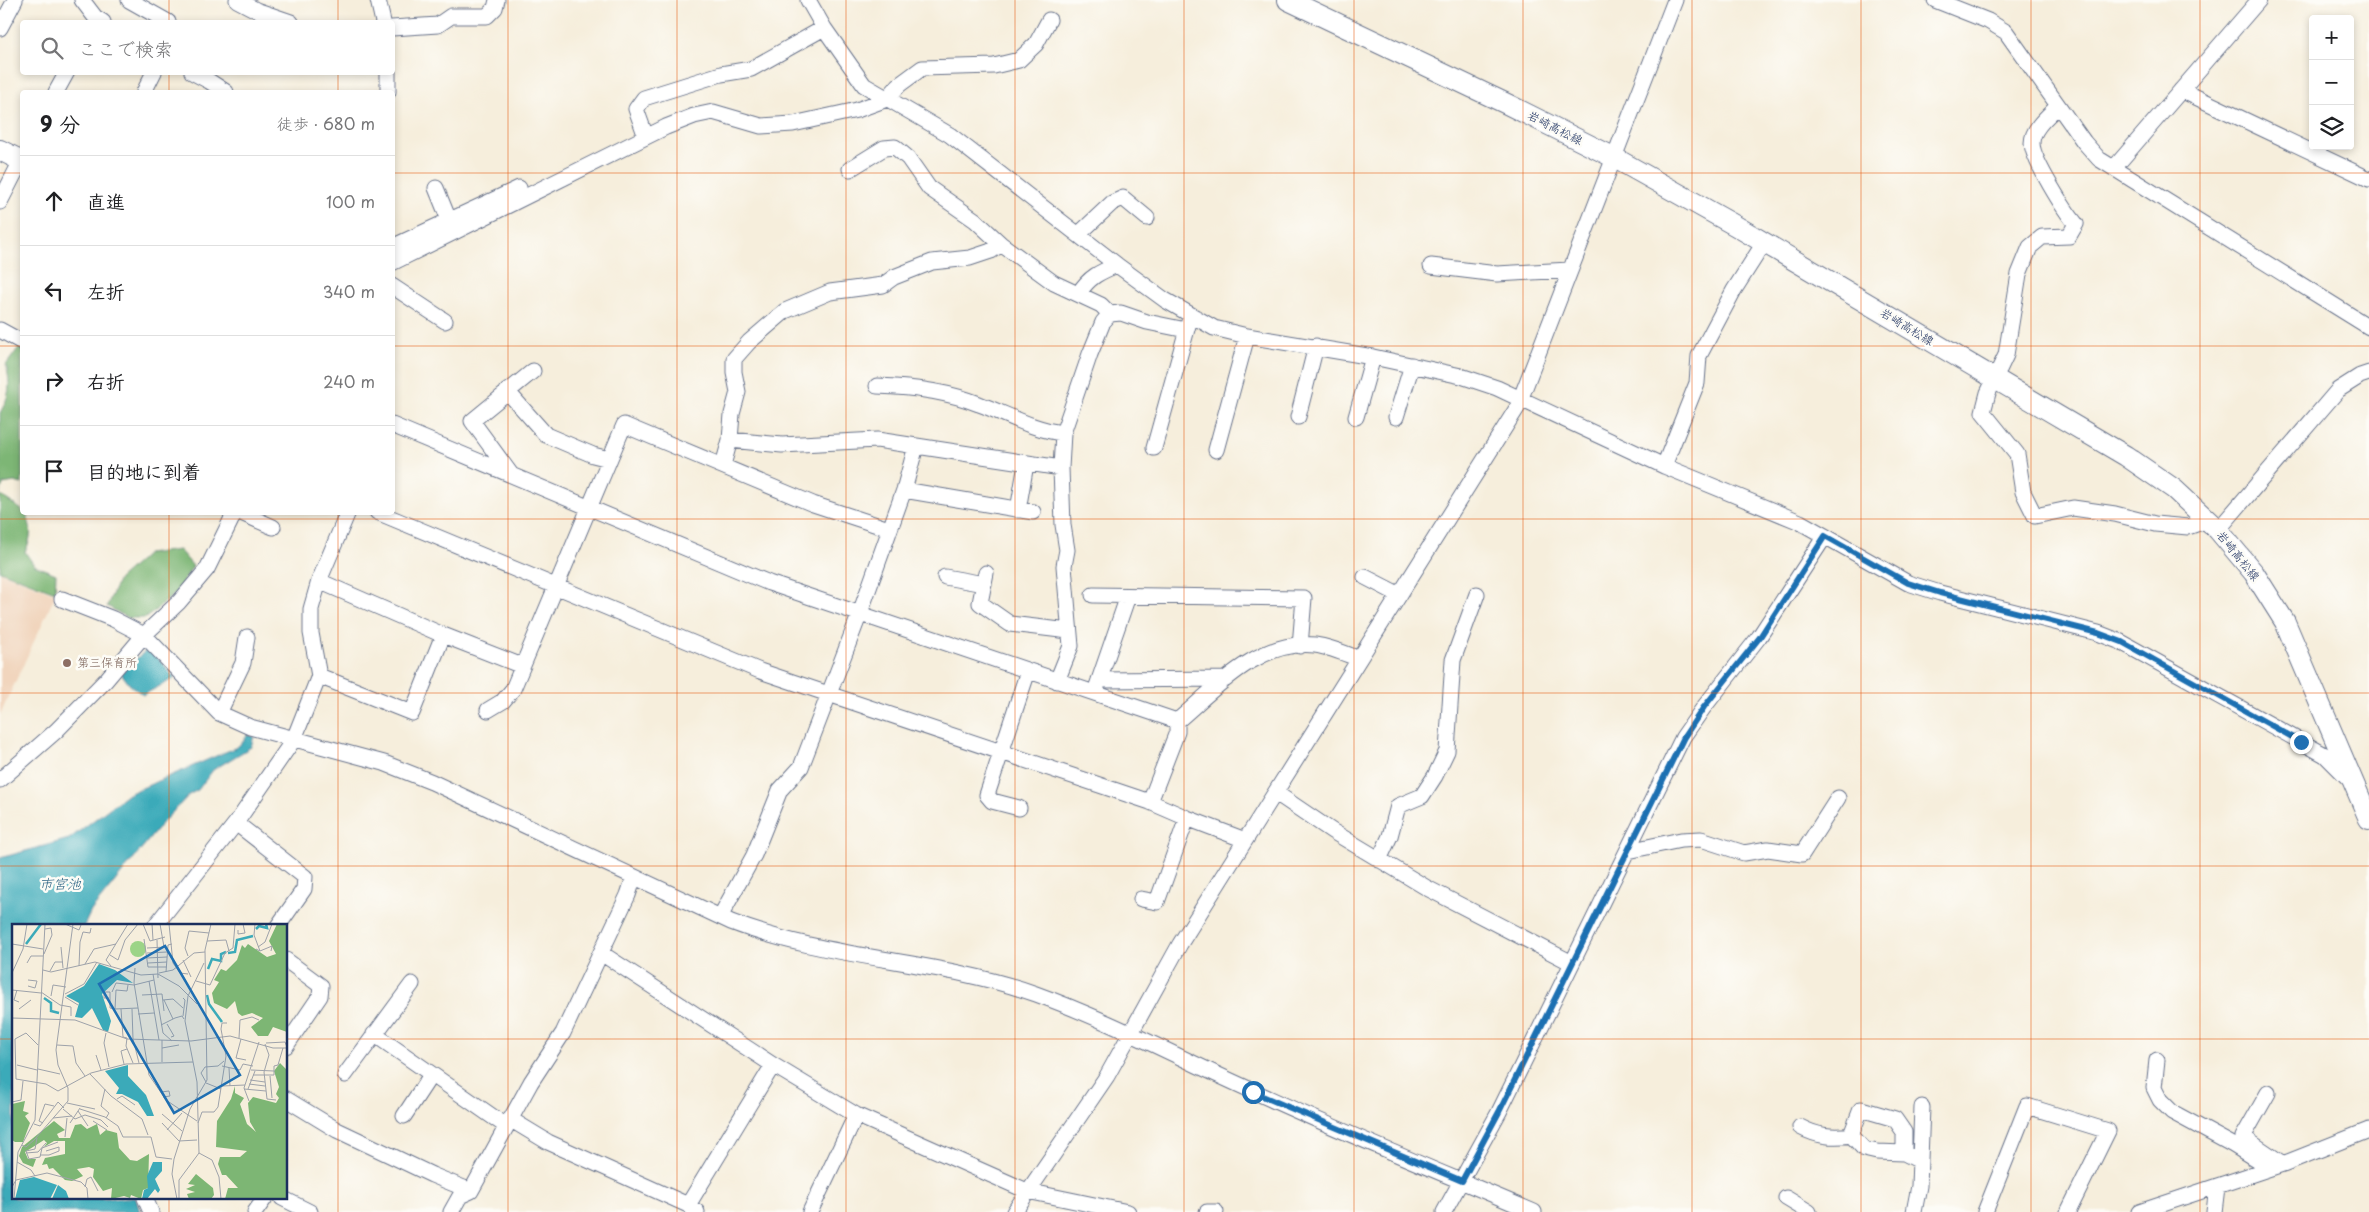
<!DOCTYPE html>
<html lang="ja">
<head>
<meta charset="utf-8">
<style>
	body { margin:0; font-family:"Playpen Sans","Klee One",sans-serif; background:#f6f6f6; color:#202124 }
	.controls { position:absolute; right:15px; top:15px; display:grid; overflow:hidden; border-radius:5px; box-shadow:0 2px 8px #0003 }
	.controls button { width:45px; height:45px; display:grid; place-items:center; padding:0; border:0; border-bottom:1px solid #e0e0e0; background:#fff; color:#202124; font:25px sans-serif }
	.stop { position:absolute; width:15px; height:15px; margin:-11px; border:4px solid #1f6fb2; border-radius:50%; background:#fff }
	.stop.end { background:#1f6fb2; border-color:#fff; box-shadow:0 1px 5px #0008 }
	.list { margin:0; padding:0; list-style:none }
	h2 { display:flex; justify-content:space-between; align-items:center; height:65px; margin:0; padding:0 20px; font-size:21px }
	h2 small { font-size:16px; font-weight:400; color:#757577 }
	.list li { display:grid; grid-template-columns:32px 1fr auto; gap:15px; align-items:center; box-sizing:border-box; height:90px; padding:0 20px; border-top:1px solid #e0e0e0 }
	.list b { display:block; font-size:19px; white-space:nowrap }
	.list em { font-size:16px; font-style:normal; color:#757577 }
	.icon { flex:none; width:28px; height:28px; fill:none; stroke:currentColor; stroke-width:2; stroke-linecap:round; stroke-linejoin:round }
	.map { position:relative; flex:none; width:2369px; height:1212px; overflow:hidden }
	.search { position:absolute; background:#fff; box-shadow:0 2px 8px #0003; left:20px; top:20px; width:375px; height:55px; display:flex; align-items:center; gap:12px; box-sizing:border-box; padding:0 18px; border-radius:5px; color:#757577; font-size:19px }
	.panel { position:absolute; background:#fff; box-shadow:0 2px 8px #0003; left:20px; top:90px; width:375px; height:425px; border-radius:5px }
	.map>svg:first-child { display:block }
	.built { fill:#f1d5bd }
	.forest { fill:#7db674; stroke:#4c7269 }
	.water { fill:#3baab9; stroke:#2b6c8c }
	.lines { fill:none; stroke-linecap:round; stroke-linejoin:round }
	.street-casing { stroke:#68728a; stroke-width:17 }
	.secondary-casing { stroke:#68728a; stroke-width:22 }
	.street { stroke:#fff; stroke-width:15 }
	.secondary { stroke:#fff; stroke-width:20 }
	.route { stroke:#1f6fb2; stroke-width:6 }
	.grid { fill:none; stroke:#e8590c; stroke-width:1; stroke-opacity:0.55 }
	.education-dot { fill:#8d6e63; stroke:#fdfcf7; stroke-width:2 }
	.labels { text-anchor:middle; stroke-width:5; stroke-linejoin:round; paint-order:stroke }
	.street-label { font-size:12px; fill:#1b2f5e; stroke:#fdfcf7 }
	.education-label { font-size:12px; fill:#785e54; stroke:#fdfcf7; text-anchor:start }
	.water-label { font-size:14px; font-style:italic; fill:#286082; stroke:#fdfcf7 }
	.inset-river { fill:none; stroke:#3baab9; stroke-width:2.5 }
	.inset-road { fill:none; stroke:#9ea2aa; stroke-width:1 }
	.view { fill:#1f6fb2; fill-opacity:0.15; stroke:#1f6fb2; stroke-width:2.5 }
	.inset-edge { fill:none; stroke:#1b2f5e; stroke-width:2.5 }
</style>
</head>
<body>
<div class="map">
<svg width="2369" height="1212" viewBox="0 0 2369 1212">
	<rect width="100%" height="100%" fill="#fdfcf7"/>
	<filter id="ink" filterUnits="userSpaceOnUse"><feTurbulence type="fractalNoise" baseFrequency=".02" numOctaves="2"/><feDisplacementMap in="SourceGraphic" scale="10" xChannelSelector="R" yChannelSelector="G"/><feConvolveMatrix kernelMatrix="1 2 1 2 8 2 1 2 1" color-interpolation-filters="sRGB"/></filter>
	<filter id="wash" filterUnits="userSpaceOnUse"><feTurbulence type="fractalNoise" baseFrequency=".0096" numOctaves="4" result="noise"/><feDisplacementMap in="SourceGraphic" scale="20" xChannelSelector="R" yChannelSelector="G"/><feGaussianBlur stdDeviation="1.12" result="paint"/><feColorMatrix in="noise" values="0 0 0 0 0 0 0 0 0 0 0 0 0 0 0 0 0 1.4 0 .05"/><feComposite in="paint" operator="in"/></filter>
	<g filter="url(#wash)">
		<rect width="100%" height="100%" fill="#f6eedc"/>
		<!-- built -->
		<path class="built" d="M 0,572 L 56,594 L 0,715 Z"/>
		<!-- forest -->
		<path class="forest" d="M 20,346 L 22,347 L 22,484 L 14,482 L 3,484 L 0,493 L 0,413 C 10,395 11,385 6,365 Z
			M 0,495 L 22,510 L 22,512 L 26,513 C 32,528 32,537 25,552 L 34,565 L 56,574 L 55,592 L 0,571 Z
			M 179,550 L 193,566 L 176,593 L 146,618 L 128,618 L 107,606 L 119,579 L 147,554 Z"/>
		<!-- water -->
		<path class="water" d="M 147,651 L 153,652 L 175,678 L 143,695 L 129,684 L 121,673 L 143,653 Z
			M 247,735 L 254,736 L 251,747 L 213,770 L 198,790 L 190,794 L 164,821 L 91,911 L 84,926 L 14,926 L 14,1198 L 136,1198 L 140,1212 L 0,1212 L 0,858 L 69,839 L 128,794 L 237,747 L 243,742 Z"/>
	</g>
	<g filter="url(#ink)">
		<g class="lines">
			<!-- street casing -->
			<g class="street-casing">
				<path id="street" d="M 82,0 L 95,17 L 103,22
					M 129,0 L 168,22
					M 237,0 L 256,10 L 291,22
					M 378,0 L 383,22
					M 808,0 L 824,28 L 864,85 L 950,135 L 1117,265 L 1165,300 L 1214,328 L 1247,336 L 1373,357 L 1461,376 L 1497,388 L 1664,466 L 1800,522 L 1908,583 L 1940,593 L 2098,633 L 2121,642 L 2325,755 L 2348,778
					M 1935,0 L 1988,21 L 2006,32 L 2084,142 L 2099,159 L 2369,327
					M 0,28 L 15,0
					M 392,28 L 438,25 L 451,16 L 487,16 L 495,8 L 497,0
					M 192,72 L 209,81 L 226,92
					M 2181,90 L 2369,179
					M 56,92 L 67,72
					M 144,92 L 154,72
					M 388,92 L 388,72
					M 2058,106 C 2049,115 2032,128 2032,143 C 2032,159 2065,211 2076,224 L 2069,236 L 2042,237 L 2030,247 L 2019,274 L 2006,355 L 1988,393 L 1983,412 L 2017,454 L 2023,492 L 2035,516 L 2073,508 L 2115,514 L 2155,524 L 2188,527 L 2208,520
					M 646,137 L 636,109 L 644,98 L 721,74 L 751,69 L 824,28
					M 2114,168 L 2259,0
					M 850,169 L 884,148 L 895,147 L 908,158 L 929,188 L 975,220 L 1001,244 L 1054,283 L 1101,305 L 1110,314
					M 436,188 L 449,220
					M 0,202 L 22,159
					M 1079,234 L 1112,203 L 1123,198 L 1147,218
					M 392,247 L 519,188
					M 392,263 L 666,127 L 694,116 L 713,112 L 761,126 L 793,124 L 857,110 L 887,99 L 899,85 L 922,68 L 994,66 L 1019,60 L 1036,44 L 1049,20
					M 1431,266 L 1497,274 L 1570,270
					M 392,286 L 445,321
					M 1079,293 C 1089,277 1100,272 1117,265
					M 0,330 L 22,342
					M 877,386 C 909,387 949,392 979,404 C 1007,414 1033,430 1063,433
					M 507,391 L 546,435 L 593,455 L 609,459
					M 1298,417 L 1316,346
					M 1356,417 L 1373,357
					M 1396,417 L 1412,365
					M 392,425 L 769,583 L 1177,721 C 1216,688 1259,639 1315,645 C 1330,647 1344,653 1359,659
					M 730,440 L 782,445 L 877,440 L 1061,468
					M 1154,448 L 1189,322
					M 1216,450 L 1247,336
					M 723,465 L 730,440 L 732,414 L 738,392 L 734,372 L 734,359 L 749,342 L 785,311 L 830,292 L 883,285 L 894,277 L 932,262 L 970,258 L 991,251 L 1001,244
					M 1664,466 L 1697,383 L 1699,356 L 1734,290 L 1764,243
					M 510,473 L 472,421 L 533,371
					M 904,490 L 1033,512
					M 1018,510 L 1026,464
					M 239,512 L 273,527
					M 377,512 L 760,671 L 1150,802 L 1187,818 L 1245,840
					M 2218,530 L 2338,390 L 2360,376 L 2369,373
					M 986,573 L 980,603 L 1010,624 L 1069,631
					M 945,577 L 984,584
					M 1365,577 L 1398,594
					M 319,581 L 443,635 L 522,666
					M 1093,595 L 1304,598 L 1300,646
					M 62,599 L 113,619 L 144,635 L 219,713 L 250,727 L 384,763 L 432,782 L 731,922 C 829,960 937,959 1036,994 C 1111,1021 1181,1059 1253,1091 C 1346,1134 1440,1172 1534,1212
					M 319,676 L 412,713 L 443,635
					M 1099,680 L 1226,679
					M 1057,681 L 1071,646 L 1064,566 L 1067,550 L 1063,525 L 1061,468 L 1063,433 L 1090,354 L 1103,322 L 1110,314 L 1121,313 L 1147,322 L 1186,330
					M 1096,689 L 1128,596
					M 488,710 L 503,701 L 513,689 L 624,425 L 813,504 L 889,529
					M 219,713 L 243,663 L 247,637
					M 0,780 L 56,731 L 106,680 L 144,635 L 179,602 L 207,569 L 235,512
					M 1276,793 L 1332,831 L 1427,888 L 1572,963
					M 1150,802 L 1177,732 L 1177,721
					M 1019,808 L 992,801 L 987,795 L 1028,671
					M 236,823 L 305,877 L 304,889 L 278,926
					M 1628,851 L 1681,840 L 1701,839 L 1744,853 L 1768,849 L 1802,854 L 1838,798
					M 1379,860 L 1390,836 L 1398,806 L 1422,796 L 1435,776 L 1447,751 L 1453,660 L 1477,594
					M 1141,899 L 1157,902 L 1187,818
					M 720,917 L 754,855 L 780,790 L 801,767 L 860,613 L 904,490 L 916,446
					M 155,926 L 236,823 L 294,739 L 319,676 L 311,633 L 311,609 L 319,581 L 348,512
					M 601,953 L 773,1065 L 856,1115 L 1027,1191 L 1128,1212
					M 286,960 L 321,986 L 320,996 L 286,1046
					M 374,1034 L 506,1126
					M 2157,1060 L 2154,1088 L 2160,1100 L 2172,1112 L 2233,1145 L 2270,1168
					M 345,1075 L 412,984
					M 2268,1093 L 2243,1137 L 2283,1164
					M 286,1099 L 337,1130 L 432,1175 L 471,1191 L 531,1082 L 563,1033 L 628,895 L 634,877
					M 404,1116 L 431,1075
					M 510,1119 L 548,1142 L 688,1205 L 697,1212
					M 1800,1127 C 1817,1136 1832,1138 1851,1135 L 1864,1149 L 1877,1152 L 1904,1153 L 1920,1161
					M 1851,1135 L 1861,1109 L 1895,1119 L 1904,1132 L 1904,1153
					M 145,1198 L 151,1212
					M 282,1198 L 310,1212
					M 1786,1198 L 1809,1212
					M 688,1205 L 773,1065
					M 255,1212 L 265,1198
					M 451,1212 L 460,1196 L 471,1191
					M 810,1212 L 856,1115
					M 1014,1212 L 1107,1076 L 1180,944 L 1517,408 L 1675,0
					M 1207,1212 L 1216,1212
					M 1444,1212 L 1499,1112 L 1683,737 L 1704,707 L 1759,637 L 1825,536
					M 1914,1212 L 1919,1186 L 1922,1107
					M 1985,1212 L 2027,1106 L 2108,1131 L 2068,1212
					M 2139,1212 L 2283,1164 L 2369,1130
					M 2214,1212 L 2217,1187"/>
			</g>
			<!-- secondary casing -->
			<g class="secondary-casing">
				<path id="secondary" d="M 1288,0 L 1507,104 L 1613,157 L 1736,226 L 2126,456 L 2174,489 L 2218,530 L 2254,573 L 2285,622 L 2369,819
					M 0,150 L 22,161"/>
			</g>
			<!-- street -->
			<use href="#street" class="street"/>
			<!-- secondary -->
			<use href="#secondary" class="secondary"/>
		</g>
	</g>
	<g class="lines" filter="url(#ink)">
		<!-- route -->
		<path class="route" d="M 1253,1092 L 1462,1181 L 1499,1112 L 1684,737 L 1704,707 L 1760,637 L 1825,536 L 1908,583 L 1940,593 L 2098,633 L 2122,642 L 2301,742"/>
	</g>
	<!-- grid -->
	<path class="grid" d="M 169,0 L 169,22M 338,0 L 338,22M 508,0 L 508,1212M 677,0 L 677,1212M 846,0 L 846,1212M 1015,0 L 1015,1212M 1184,0 L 1184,1212M 1354,0 L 1354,1212M 1523,0 L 1523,1212M 1692,0 L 1692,1212M 1861,0 L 1861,1212M 2031,0 L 2031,1212M 2200,0 L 2200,1212M 169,72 L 169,92M 338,72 L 338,92M 0,173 L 22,173M 392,173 L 2369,173M 0,346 L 22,346M 392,346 L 2369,346M 169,512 L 169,926M 338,512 L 338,1212M 0,519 L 2369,519M 0,693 L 2369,693M 0,866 L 2369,866M 0,1039 L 14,1039M 286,1039 L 2369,1039M 169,1198 L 169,1212"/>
	<!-- markers -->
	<circle class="education-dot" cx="67" cy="663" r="5"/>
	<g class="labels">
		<!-- street labels -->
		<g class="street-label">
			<text transform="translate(1555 128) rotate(27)" y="4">岩崎高松線</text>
			<text transform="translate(1907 327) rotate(31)" y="4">岩崎高松線</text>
			<text transform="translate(2238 556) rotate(51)" y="4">岩崎高松線</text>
		</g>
		<!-- education labels -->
		<g class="education-label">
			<text x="77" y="667">第三保育所</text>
		</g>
		<!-- water labels -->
		<g class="water-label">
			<text x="60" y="889">市宮池</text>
		</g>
	</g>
	<!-- overview -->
	<g transform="translate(12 924)">
		<rect width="275" height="275" fill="#f6eedc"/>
		<path d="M118 25a8 8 0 1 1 16 0a8 8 0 1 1-16 0Z" fill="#9cd487"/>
		<path d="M 265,0 L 275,0 L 275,108 L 261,103 L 256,112 L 246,112 L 239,103 L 251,94 L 240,89 L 230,92 L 226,89 L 223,77 L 215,85 L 202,79 L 200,69 L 207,58 L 202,56 L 209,45 L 214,47 L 225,36 L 230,21 L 233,24 L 236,20 L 255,33 L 264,30 L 257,17 ZM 268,139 L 275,146 L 275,275 L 213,275 L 216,264 L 226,264 L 214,251 L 210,251 L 206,240 L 208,233 L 228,233 L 235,227 L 204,223 L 205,197 L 219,175 L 223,162 L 223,169 L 232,174 L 228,180 L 235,200 L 244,208 L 238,198 L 236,179 L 241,173 L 264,179 L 267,174 L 264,170 L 267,163 L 262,147 ZM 13,177 L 11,187 L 17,189 L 13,192 L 18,199 L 11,218 L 3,218 L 0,216 L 0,180 ZM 42,197 L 53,206 L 45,210 L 47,214 L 58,214 L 63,201 L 69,200 L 75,205 L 85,200 L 88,211 L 94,206 L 105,209 L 107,224 L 118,236 L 125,237 L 137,230 L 136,264 L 131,266 L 129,275 L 119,271 L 118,274 L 112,272 L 99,275 L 100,264 L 91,267 L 81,253 L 82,245 L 77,243 L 65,245 L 71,252 L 60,257 L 53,256 L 41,244 L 37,245 L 35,240 L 30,241 L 33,234 L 53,230 L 53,217 L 42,217 L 32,223 L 35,219 L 32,216 L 13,228 L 16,235 L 24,235 L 21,243 L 11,239 L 7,232 L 10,223 ZM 184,250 L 201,264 L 202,271 L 199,275 L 177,275 L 175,270 L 183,268 L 174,265 L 183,261 L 176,260 Z" fill="#7db674"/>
		<path d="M 87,40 L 103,46 L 121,59 L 105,56 L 90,70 L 99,97 L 96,108 L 91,106 L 80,84 L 70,94 L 63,93 L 67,79 L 54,72 L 72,62 ZM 116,141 L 116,152 L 134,171 L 142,192 L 135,192 L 126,178 L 110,170 L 104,170 L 107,164 L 93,147 ZM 141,238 L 150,238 L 150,247 L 143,255 L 148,266 L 146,269 L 143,265 L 135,275 L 130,275 L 132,266 L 136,264 L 135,252 ZM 22,253 L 45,261 L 38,275 L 3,275 L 8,256 ZM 46,261 L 54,267 L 57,275 L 40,275 Z" fill="#3baab9"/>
		<path class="inset-river" d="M 244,5 L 247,2 L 255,4 L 254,0M 14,20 L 29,0M 216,29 L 223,28 L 225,16 L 241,12M 196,45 L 200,35 L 209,37 L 209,30 L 214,28M 195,71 L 197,80 L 210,98M 32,74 L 39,79 L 39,87 L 47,89"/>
		<path class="inset-road" d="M 53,0 L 67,6 L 69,1M 131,0 L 138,17 L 153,13M 140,0 L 141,16M 148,0 L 152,23M 157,0 L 161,39 L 168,49 L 176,50M 243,0 L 242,11 L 248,27M 226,6 L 226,10 L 233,9 L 231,0M 132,15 L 136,43 L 155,43M 145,16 L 146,54M 195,17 L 214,16 L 217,27M 0,20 L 31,25M 49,23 L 51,44M 246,23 L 253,18 L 260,0M 135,24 L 154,23M 244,25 L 248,27 L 260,22 L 259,27M 135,29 L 155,28M 32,30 L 40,11 L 39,4 L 33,5M 98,31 L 106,36 L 113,16 L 126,0M 176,32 L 173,24 L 177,7 L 197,9M 135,34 L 155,33M 171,36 L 179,53M 15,39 L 19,32 L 31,32M 136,39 L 155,38M 73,40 L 82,25 L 104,20M 67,42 L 68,18 L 71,8 L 78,9 L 79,4M 99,42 L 94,36 L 116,0M 123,44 L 122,59 L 137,151 L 154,176 L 185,197M 31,46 L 39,48 L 83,38 L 129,51 L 146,50 L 167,62 L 185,80M 38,47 L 43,38 L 51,38M 154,48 L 156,21 L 160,20M 0,49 L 11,25 L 15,0M 147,49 L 161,46 L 182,29 L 193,28M 141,50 L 151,109 L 160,117M 16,56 L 25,57 L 23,64 L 16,62M 137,57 L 147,116M 184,57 L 198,61 L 213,29 L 221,24 L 223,0M 116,61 L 115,67 L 104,66 L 103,85 L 126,84M 0,66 L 29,69M 5,66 L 2,76 L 7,78M 29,68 L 48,81 L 59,83 L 59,92M 98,68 L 98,84 L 103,85M 100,68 L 104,59 L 122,61 L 142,56M 53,70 L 72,60 L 85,38M 130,71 L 150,70 L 152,87M 39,72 L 41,61 L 54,63M 53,73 L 66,81M 97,74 L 92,74 L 92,68 L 98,68M 171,74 L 173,76 L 171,92M 151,76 L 161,75 L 171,84M 152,76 L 161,95M 7,85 L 19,76M 109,85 L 111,113 L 115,114 L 114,122 L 121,139M 120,85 L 121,115 L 127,139M 126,90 L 142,89M 0,94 L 63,96 L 115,115 L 179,117 L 218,112 L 261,124 L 275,124M 155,100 L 162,112 L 159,113M 149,101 L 163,94 L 170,92 L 172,95M 94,109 L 92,119 L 97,143M 227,114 L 228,96 L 240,93 L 247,96M 229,115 L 224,134 L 234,136M 150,116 L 150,138M 254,119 L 273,118 L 275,123M 253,120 L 257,131 L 252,148 L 255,175 L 264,176M 26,121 L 14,109 L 3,115 L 4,155 L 34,160 L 46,167 L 79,149 L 114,140 L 181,138M 45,121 L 61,122 L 64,139 L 73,152M 150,124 L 167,121M 84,131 L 89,146M 112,140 L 109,127 L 115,125M 5,141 L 25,146M 210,142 L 228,146 L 231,140 L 241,142M 217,144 L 218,162M 26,145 L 48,150M 239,146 L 262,147M 78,150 L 99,172 L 130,195 L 136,211M 241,151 L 262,151 L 262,142 L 266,141 L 271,124M 258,152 L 260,174M 238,156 L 253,158M 194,158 L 189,149 L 193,143 L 206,142 L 212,137M 194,159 L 209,165M 237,160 L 253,162M 210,162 L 233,161M 93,165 L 89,182 L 97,189 L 94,194M 232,165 L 254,167M 236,165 L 243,147M 149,168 L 157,167 L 158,172 L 151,173M 105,175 L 110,172 L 123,181M 237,177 L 232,164 L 247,118M 0,178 L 9,176 L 11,157M 55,179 L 83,185M 51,185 L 63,195 L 73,191 L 89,196 L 96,203M 68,185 L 93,193 L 106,202 L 111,213 L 139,213 L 144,233 L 160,235M 66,187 L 76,202M 150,190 L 170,207M 41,194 L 60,192M 81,197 L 95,206M 31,199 L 27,197 L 33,180 L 42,182M 58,199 L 68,184M 150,199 L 167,217 L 185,216M 186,199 L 190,188 L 202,188 L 206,183 L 214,132 L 209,105 L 210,99 L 215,99M 22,200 L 28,202 L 46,178 L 52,184M 155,206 L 170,189M 53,213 L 55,194M 25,214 L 23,225 L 14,227 L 17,235 L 28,233 L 30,224 L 46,218M 10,221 L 14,223 L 23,215 L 56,177 L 56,164 L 46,141 L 44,126 L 61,0M 14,229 L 26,228 L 34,219M 187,229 L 200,236 L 207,253 L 209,275M 28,231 L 37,231 L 47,227 L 47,223 L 34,227M 5,238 L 19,246 L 23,252M 0,263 L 4,256 L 35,249 L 69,258 L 75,264 L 76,275M 73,263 L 75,255 L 79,253 L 86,267M 2,275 L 6,228 L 23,196 L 33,0M 165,275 L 160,250 L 162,235 L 178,185 L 195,156 L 193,26 L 199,0M 167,275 L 167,256 L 187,229 L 185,158 L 173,97 L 176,72 L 192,39"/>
		<path class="view" d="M 153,22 L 228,151 L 162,189 L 87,60 Z"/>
		<rect width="275" height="275" class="inset-edge"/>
	</g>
</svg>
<div class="controls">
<button>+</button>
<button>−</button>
<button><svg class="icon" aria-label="layers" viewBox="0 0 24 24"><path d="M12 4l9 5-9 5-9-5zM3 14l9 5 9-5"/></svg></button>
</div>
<div class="stop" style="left:1253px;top:1092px"></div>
<div class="stop end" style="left:2301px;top:742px"></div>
<div class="search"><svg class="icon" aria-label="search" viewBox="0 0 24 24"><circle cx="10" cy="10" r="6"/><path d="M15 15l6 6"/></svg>ここで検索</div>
<section class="panel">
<h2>9 分<small>徒歩 · 680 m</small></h2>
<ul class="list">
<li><svg class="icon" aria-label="ahead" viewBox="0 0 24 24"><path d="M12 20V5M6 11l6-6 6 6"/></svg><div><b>直進</b></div><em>100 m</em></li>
<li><svg class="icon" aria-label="left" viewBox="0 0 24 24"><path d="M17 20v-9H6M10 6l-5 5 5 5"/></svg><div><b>左折</b></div><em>340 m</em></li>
<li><svg class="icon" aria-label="right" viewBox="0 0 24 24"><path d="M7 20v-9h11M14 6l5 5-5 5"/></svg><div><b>右折</b></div><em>240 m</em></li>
<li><svg class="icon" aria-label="arrive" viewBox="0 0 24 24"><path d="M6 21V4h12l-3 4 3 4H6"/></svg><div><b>目的地に到着</b></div></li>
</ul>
</section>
</div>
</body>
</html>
